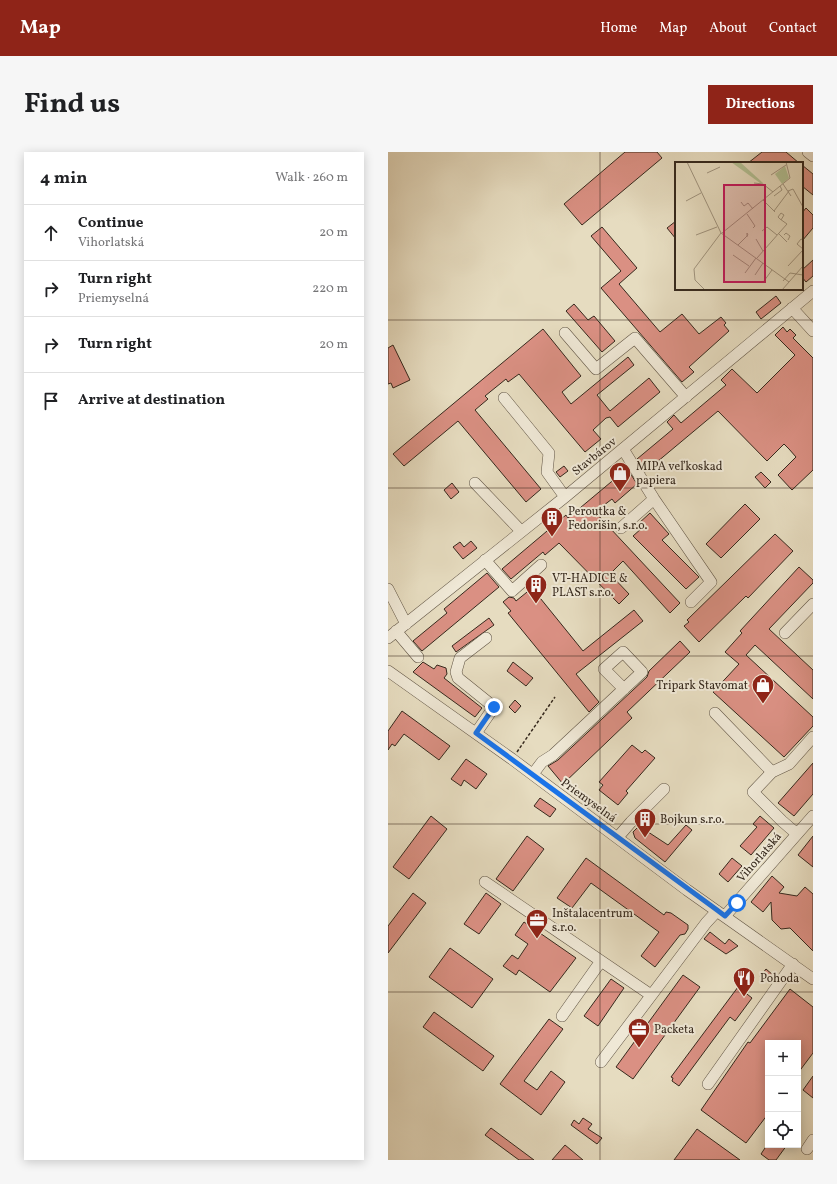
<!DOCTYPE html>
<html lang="en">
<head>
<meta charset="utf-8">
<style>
	body { margin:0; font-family:Vollkorn,serif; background:#f6f6f6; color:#202124 }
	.controls { position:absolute; right:12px; bottom:12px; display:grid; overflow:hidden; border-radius:0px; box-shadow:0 2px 10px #0003 }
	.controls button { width:36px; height:36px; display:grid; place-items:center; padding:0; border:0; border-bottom:1px solid #e0e0e0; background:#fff; color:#202124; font:20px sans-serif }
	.stop { position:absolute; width:12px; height:12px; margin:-9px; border:3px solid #1a73e8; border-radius:50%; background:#fff }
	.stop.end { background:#1a73e8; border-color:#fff; box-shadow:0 1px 4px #0008 }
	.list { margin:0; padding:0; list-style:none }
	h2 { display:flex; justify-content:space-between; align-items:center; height:52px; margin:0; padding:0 16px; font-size:17px }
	h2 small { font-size:13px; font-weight:400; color:#757577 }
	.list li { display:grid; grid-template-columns:26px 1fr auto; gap:12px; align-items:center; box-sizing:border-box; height:56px; padding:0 16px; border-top:1px solid #e0e0e0 }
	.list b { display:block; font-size:15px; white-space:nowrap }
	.list p { margin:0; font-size:13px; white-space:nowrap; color:#757577 }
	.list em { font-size:13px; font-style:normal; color:#757577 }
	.icon { flex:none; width:22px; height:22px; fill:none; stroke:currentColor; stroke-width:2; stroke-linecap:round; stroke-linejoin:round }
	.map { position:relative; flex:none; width:425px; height:1008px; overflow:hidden; border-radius:0px }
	header { display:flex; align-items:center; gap:24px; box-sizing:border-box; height:56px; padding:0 20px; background:#8f2418; color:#fff }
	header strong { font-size:19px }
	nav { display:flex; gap:22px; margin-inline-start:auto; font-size:14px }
	.intro { display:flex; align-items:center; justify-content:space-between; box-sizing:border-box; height:96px; padding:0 24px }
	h1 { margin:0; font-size:28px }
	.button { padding:10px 18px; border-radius:0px; background:#8f2418; color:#fff; font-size:14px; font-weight:700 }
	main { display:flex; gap:24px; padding:0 24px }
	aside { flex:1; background:#fff; border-radius:0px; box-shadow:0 2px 10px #0003 }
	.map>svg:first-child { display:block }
	.building { fill:#da9083; stroke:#36291d }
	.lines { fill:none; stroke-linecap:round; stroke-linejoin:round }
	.minor-casing { stroke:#625646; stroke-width:12 }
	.path { stroke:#36291d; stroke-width:1.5; stroke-dasharray:3 2; stroke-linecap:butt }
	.minor { stroke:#efe8d6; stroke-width:11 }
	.route { stroke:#1a73e8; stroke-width:5 }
	.grid { fill:none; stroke:#36291d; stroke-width:1; stroke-opacity:0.55 }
	.labels { text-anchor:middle; stroke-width:4; stroke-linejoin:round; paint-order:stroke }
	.street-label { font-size:12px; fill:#36291d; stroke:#efe8d6 }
	.poi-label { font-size:12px; fill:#36291d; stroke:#efe8d6; text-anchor:start }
	.inset-road { fill:none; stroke:#a0947f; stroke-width:1 }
	.view { fill:#c2185b; fill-opacity:0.15; stroke:#c2185b; stroke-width:2 }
	.inset-edge { fill:none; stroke:#36291d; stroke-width:2 }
</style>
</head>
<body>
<header>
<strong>Map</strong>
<nav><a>Home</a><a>Map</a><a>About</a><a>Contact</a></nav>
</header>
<div class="intro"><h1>Find us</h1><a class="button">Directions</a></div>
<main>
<aside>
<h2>4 min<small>Walk · 260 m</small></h2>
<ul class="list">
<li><svg class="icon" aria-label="ahead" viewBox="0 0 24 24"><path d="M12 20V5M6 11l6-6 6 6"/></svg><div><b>Continue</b><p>Vihorlatská</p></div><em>20 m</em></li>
<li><svg class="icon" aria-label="right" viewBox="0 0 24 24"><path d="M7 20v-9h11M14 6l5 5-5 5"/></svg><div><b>Turn right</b><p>Priemyselná</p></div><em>220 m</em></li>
<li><svg class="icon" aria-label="right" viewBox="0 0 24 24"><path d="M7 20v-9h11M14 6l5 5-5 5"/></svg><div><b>Turn right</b></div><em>20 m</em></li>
<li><svg class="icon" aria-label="arrive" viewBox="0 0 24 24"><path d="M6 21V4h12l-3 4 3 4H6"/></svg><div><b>Arrive at destination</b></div></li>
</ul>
</aside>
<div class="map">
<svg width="425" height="1008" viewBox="0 0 425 1008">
	<rect width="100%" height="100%" fill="#e6dcc0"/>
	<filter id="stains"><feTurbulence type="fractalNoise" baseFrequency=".005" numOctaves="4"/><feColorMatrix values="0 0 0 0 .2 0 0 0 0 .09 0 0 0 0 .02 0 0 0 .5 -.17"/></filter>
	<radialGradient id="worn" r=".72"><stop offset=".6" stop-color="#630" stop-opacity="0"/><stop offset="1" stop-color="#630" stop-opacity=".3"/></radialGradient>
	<!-- building -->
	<path class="building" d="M 237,0 L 269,0 L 274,6 L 194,73 L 176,52 Z
		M 374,0 L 398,0 L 411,11 L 360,11 Z
		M 414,13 L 425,22 L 425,43 L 414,34 Z
		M 418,56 L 425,63 L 425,76 L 414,89 L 414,61 Z
		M 288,69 L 288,87 L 279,76 Z
		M 214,75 L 249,116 L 231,132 L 272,180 L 294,162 L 311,182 L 333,165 L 338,171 L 336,173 L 341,179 L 301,215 L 306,220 L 294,230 L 213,136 L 233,119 L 203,84 Z
		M 425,108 L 425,124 L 418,130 L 414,125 L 414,118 Z
		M 388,144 L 393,151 L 373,167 L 368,160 Z
		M 186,152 L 200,168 L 206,164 L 227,189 L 214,200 L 178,159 Z
		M 395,175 L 399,180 L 402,177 L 408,183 L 405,186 L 425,206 L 425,318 L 404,338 L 390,323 L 408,305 L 401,297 L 396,292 L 379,309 L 330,259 L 257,320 L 249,307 L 285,277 L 279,270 L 286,263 L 293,271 L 338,233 L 333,228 L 344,217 L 369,241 L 407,203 L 387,183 Z
		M 155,177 L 193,224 L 174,240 L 183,252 L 240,205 L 246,213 L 209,243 L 222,259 L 261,226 L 272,240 L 230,275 L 222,265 L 218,266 L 205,278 L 213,287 L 197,300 L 131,222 L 120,230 L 118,227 L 97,244 L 100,247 L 87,258 L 153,337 L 138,350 L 70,269 L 16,314 L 5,302 Z
		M 5,193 L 22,228 L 5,236 L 3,231 L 0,232 L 0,196 Z
		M 237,313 L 249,332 L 227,351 L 224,347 L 207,360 L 292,451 L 282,461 L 235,409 L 222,422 L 241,442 L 231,452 L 171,391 L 157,403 L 155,400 L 123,427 L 114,417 L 178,363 L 180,366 L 229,325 L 226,322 Z
		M 176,314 L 180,319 L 172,325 L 168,320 Z
		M 373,320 L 383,330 L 377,336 L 367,325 Z
		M 64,331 L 71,340 L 63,347 L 56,338 Z
		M 357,352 L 372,367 L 333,406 L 318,392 Z
		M 262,361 L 281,382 L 274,388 L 311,425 L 298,437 L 245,384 L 254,376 L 250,372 Z
		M 387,382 L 405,399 L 360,446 L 358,444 L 311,490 L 296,474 L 301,470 L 299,468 Z
		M 83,389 L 89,396 L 75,407 L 65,395 L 72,390 L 76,395 Z
		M 411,415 L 425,428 L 425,431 L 381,477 L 425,518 L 425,547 L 367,493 L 358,503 L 425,565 L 425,574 L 396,605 L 325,540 L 351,512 L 337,500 L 354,481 L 352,479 Z
		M 99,421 L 111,435 L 34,499 L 25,489 L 59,461 L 56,457 Z
		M 144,436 L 195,499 L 246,458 L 255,469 L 188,522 L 211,550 L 201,560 L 120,461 L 123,459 L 115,450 L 121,445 L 126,446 L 128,449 Z
		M 101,466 L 106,473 L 68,500 L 64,494 Z
		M 292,489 L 302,500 L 239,560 L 244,566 L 175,632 L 160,614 L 170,608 L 259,525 L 261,519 Z
		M 35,510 L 46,517 L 49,513 L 58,516 L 59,522 L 56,526 L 94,556 L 87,565 L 25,520 Z
		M 125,510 L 145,526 L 138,534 L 119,519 Z
		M 127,548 L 133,554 L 127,561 L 121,555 Z
		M 14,559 L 62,594 L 51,608 L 16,582 L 7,594 L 4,592 L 0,598 L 0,579 Z
		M 244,593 L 254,601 L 257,598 L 267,606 L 238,639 L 240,641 L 230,653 L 211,638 L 215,633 L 211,630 Z
		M 78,607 L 99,622 L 88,637 L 76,628 L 73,634 L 63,627 Z
		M 425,611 L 425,642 L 406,664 L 390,651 Z
		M 152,646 L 168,657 L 162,665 L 146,654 Z
		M 43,664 L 59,677 L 21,727 L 5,715 Z
		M 372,664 L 386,676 L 363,703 L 352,694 L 369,675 L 365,672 Z
		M 298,673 L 304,678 L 277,710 L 247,686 L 245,680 L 251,674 L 280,693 Z
		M 139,684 L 156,697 L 125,739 L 108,727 Z
		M 425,684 L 425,715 L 410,703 Z
		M 198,706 L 276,763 L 278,760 L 283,761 L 300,773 L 300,777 L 297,782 L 292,783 L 267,815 L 253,804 L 271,780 L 203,731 L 184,756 L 169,746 Z
		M 344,706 L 354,714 L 340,730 L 331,722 Z
		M 384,724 L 396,735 L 391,741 L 409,744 L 417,735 L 425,742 L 425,799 L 402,776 L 393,777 L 384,768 L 383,750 L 375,760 L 363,750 Z
		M 25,741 L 38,751 L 0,801 L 0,774 Z
		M 98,741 L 113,752 L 91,782 L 76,772 Z
		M 136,770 L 188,806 L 162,840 L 131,818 L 128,823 L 115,814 L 124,803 L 130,807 L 140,792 L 127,783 Z
		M 322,780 L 337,792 L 341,787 L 350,794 L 338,802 L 316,787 Z
		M 62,796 L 105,827 L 84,856 L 41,825 Z
		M 378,817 L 385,823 L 380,830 L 372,825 Z
		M 295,823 L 312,835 L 245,927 L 228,915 Z
		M 223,827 L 236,836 L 210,874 L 196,864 Z
		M 350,835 L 364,846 L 347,869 L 342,865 L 291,934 L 284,929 L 285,926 L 283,925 Z
		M 402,837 L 425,855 L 425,901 L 410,921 L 410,891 L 380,891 L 380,962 L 358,991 L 313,958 L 360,890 L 362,891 Z
		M 46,860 L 106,904 L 95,919 L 35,875 Z
		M 161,867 L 175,877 L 136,929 L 149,938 L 163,919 L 177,930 L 153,963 L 112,932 Z
		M 425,924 L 425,946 L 415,938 Z
		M 195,966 L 204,972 L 200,977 L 214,986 L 209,992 L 183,973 L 186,968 L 191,972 Z
		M 103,976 L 146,1008 L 131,1008 L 97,983 Z
		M 309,977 L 352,1008 L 286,1008 Z
		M 177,993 L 195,1008 L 164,1008 Z
		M 379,993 L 399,993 L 388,1008 L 381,1008 L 373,1002 Z"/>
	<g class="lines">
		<!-- minor casing -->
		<g class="minor-casing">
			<path id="minor" d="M 420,0 L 425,4
				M 404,156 L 425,179
				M 177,181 L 208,217 L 247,186 L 298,245
				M 116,246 L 161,301 L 159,320 L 177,345
				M 235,297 L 266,347 L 323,430 L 303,450
				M 87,331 L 133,379
				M 233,376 L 266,347
				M 97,408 L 124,439 L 153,413
				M 0,437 L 18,472
				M 8,479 L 30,505
				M 397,481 L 425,452
				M 0,486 L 177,345 L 425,139
				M 0,519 L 124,607 L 299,738 L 425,827
				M 327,561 L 384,620 L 365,640 L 394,669 L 409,682
				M 88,581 L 106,555 L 70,526 L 68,520 L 72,506 L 98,486
				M 384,620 L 401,612 L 425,585
				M 145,622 L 154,610 L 165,603 L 254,520 L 235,500 L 216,517 L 236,537
				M 230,685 L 243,670 L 276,637
				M 97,730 L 263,843
				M 337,764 L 425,664
				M 174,864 L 213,809
				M 213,910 L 318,771 L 329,759
				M 320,932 L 405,812
				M 419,997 L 425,988"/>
		</g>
		<!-- path -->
		<path class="path" d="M 129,600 L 167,545"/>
		<!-- minor -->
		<use href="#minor" class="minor"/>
	</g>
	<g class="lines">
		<!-- route -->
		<path class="route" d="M 106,555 L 88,581 L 329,758 L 337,764 L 349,751"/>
	</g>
	<!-- grid -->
	<path class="grid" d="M 212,0 L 212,1008M 0,168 L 425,168M 0,336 L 425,336M 0,504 L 425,504M 0,672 L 425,672M 0,840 L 425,840"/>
	<!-- icons -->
	<defs>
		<g id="shop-pin" transform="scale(1.15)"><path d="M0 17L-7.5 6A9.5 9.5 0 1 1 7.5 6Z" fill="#8f2418" stroke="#efe8d6"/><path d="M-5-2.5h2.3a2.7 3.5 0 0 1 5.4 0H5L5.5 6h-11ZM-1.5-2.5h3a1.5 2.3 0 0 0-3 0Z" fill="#fff"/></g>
		<g id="building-pin" transform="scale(1.15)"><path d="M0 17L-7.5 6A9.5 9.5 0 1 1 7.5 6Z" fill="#8f2418" stroke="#efe8d6"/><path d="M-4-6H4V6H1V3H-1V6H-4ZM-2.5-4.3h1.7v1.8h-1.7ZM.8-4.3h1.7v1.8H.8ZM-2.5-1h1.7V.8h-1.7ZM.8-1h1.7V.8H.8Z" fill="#fff"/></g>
		<g id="office-pin" transform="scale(1.15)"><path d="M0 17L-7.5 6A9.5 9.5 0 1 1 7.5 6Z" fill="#8f2418" stroke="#efe8d6"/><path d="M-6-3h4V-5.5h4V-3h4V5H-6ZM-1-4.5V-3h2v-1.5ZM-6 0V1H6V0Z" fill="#fff"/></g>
		<g id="restaurant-pin" transform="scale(1.15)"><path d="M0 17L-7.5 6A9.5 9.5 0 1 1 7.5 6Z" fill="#8f2418" stroke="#efe8d6"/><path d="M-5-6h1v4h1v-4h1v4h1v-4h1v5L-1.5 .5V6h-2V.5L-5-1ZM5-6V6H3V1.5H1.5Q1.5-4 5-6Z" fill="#fff"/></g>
	</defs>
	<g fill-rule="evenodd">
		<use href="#shop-pin" x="232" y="321"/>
		<use href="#building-pin" x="164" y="366"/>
		<use href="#building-pin" x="148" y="433"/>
		<use href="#shop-pin" x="375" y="533"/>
		<use href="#building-pin" x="257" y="667"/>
		<use href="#office-pin" x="149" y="768"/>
		<use href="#restaurant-pin" x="356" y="826"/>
		<use href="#office-pin" x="251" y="877"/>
	</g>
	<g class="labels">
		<!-- street labels -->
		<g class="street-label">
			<text transform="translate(206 304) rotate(-39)" y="4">Stavbárov</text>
			<text transform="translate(201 648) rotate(36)" y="4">Priemyselná</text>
			<text transform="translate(371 705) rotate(-49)" y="4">Vihorlatská</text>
		</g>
		<!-- poi labels -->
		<g class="poi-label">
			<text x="248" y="318">MIPA veľkoskad<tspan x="248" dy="14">papiera</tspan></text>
			<text x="180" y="363">Peroutka &amp;<tspan x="180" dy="14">Fedorišin, s.r.o.</tspan></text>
			<text x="164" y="430">VT-HADICE &amp;<tspan x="164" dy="14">PLAST s.r.o.</tspan></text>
			<text x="360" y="537" text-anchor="end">Tripark Stavomat</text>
			<text x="272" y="671">Bojkun s.r.o.</text>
			<text x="164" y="765">Inštalacentrum<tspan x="164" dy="14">s.r.o.</tspan></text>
			<text x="372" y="830">Pohoda</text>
			<text x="266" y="881">Packeta</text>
		</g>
	</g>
	<!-- overview -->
	<g transform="translate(287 10)">
		<rect width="128" height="128" fill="#e6dcc0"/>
		<path d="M 110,4 L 114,16 L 107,22 L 100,12 Z" fill="#b3c194"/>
		<path d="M 56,0 L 65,0 L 88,21 L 85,21 Z" fill="#b3c194"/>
		<path class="inset-road" d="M 12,0 L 46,71 L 114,120M 32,11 L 45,5M 96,13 L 111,3M 79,21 L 88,22 L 98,30M 108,22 L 116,34M 113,29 L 118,27 L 128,45M 99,34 L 107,28 L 105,24M 88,38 L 100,50M 11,39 L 26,31M 66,40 L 69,44 L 73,41 L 78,47M 99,49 L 114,29M 72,52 L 80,64 L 78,66M 87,69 L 92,65 L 102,73M 47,71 L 115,16 L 111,0M 103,71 L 112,80M 21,73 L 42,65M 109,73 L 111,71 L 115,74 L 113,78M 81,77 L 88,89M 128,78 L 126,77 L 122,82 L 128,87M 63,83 L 73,73 L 72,71 L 72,75M 58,93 L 74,104M 82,96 L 112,62 L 105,57 L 103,55 L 106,51 L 109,53 L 106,58M 113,104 L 128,88M 70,111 L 81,96M 80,113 L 88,101M 89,119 L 97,108M 108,119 L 115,111 L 128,113M 30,128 L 20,118 L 19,107 L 46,71M 107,128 L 128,104"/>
		<path class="view" d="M 49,23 L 90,23 L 90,120 L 49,120 Z"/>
		<rect width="128" height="128" class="inset-edge"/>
	</g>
	<rect width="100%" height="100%" filter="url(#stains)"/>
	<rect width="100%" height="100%" fill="url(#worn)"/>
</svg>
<div class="controls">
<button>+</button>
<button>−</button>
<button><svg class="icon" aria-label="locate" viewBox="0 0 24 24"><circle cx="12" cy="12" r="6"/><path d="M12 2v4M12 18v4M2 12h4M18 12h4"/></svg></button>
</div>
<div class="stop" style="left:349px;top:751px"></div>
<div class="stop end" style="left:106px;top:555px"></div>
</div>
</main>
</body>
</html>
